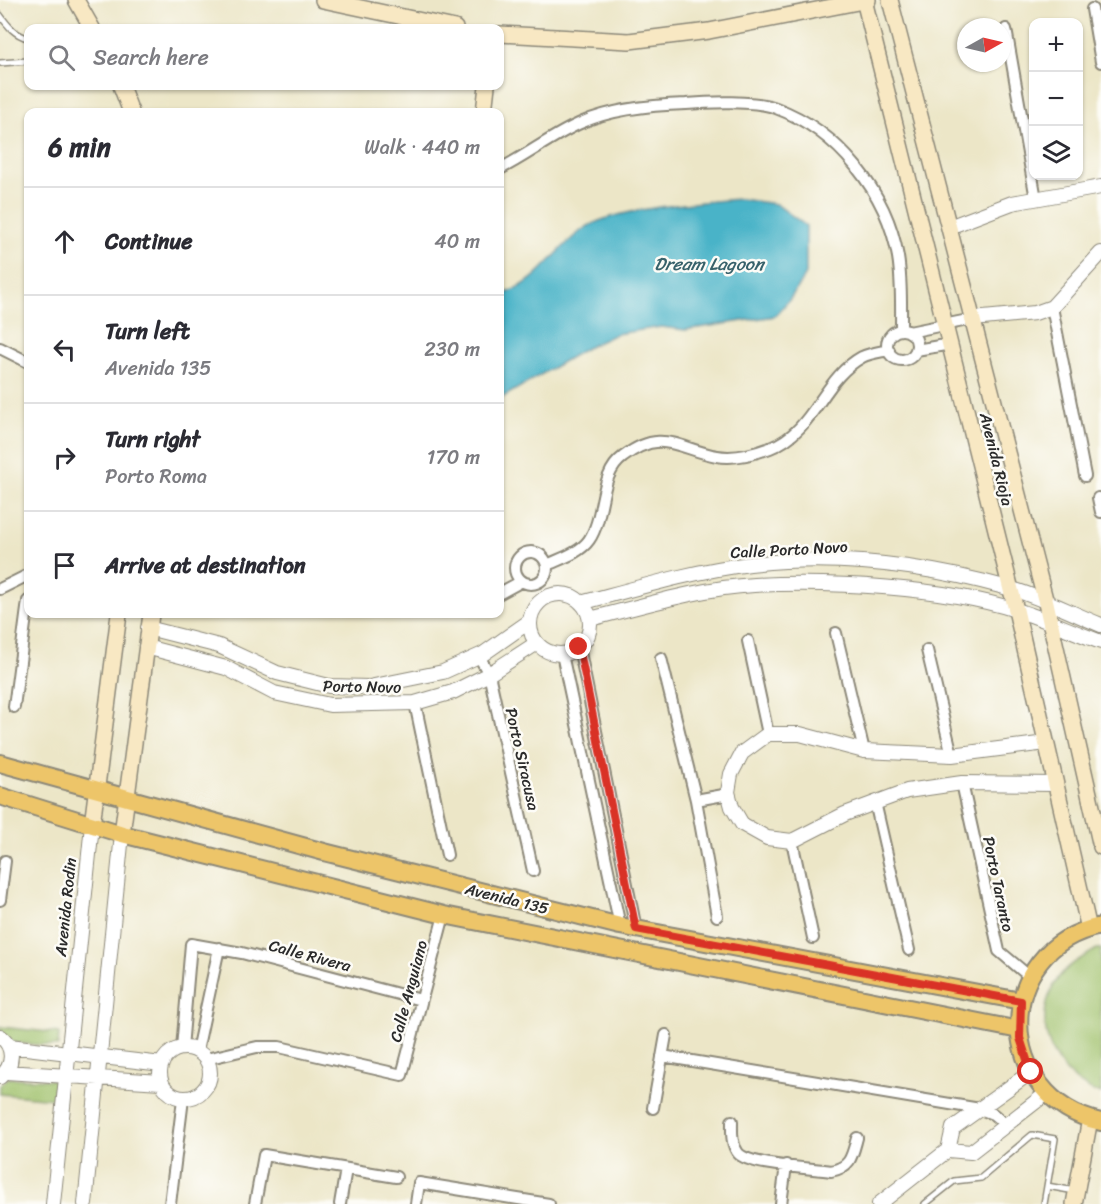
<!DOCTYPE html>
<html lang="en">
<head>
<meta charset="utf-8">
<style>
	body { margin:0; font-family:Sriracha,sans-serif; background:#f7f7f7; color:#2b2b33 }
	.controls { position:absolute; right:18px; top:18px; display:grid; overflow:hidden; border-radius:12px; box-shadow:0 2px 4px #0004 }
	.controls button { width:54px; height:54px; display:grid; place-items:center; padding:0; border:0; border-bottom:2px solid #e1e1e2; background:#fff; color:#2b2b33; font:30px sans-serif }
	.compass { position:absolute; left:957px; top:18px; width:54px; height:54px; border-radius:50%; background:#fff; box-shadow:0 2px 4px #0004; rotate:82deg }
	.stop { position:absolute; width:18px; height:18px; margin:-14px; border:4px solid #d93025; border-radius:50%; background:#fff }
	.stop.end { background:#d93025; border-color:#fff; box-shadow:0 2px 6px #0008 }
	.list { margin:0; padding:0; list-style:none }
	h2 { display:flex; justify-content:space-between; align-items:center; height:78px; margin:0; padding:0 24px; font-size:26px }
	h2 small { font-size:20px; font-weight:400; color:#7c7c81 }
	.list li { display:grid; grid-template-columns:39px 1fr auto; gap:18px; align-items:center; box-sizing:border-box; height:108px; padding:0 24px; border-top:2px solid #e1e1e2 }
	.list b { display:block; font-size:22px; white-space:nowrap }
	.list p { margin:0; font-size:20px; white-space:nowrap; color:#7c7c81 }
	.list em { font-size:20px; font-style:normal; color:#7c7c81 }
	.icon { flex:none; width:33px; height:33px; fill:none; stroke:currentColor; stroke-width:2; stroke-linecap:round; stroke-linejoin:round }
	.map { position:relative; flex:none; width:1101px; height:1204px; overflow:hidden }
	.search { position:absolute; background:#fff; box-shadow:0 2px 4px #0004; left:24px; top:24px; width:480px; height:66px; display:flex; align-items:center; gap:15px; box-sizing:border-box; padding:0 21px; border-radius:12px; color:#7c7c81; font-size:22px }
	.panel { position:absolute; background:#fff; box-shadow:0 2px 4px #0004; left:24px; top:108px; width:480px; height:510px; border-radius:12px }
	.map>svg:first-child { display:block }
	.green { fill:#9ec069; stroke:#64764a; stroke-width:1.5 }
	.water { fill:#49b3c8; stroke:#3a6f7a; stroke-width:1.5 }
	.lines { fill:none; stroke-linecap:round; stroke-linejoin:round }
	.service-casing { stroke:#8c8879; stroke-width:8 }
	.minor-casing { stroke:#8c8879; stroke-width:14 }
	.tertiary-casing { stroke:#8c8879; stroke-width:16 }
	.secondary-casing { stroke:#8c8879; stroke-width:18 }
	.primary-casing { stroke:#8c8879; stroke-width:20 }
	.service { stroke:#fff; stroke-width:5 }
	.minor { stroke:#fff; stroke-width:10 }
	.tertiary { stroke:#fff; stroke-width:14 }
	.secondary { stroke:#f8e8c3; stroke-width:15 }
	.primary { stroke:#edc569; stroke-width:16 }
	.route { stroke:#d93025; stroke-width:8 }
	.labels { text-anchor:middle; stroke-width:5; stroke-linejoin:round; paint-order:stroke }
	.street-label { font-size:16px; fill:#2b2b2b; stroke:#fdfcf7 }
	.water-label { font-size:18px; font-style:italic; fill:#37616a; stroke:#fdfcf7 }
</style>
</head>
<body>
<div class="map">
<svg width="1101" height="1204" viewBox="0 0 1101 1204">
	<rect width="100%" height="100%" fill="#fdfcf7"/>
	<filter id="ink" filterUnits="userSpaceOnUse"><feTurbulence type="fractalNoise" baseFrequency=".0167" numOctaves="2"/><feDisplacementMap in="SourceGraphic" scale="12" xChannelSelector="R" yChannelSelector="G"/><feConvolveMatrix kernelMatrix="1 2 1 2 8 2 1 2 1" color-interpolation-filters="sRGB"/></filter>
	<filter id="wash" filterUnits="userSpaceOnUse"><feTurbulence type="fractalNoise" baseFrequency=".008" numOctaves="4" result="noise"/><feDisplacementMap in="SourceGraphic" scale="24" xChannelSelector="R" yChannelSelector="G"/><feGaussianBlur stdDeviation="1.35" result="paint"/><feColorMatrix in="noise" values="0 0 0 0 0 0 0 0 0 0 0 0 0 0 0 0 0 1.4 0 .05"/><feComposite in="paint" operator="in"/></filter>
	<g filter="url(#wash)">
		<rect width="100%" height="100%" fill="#ece6c7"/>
		<!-- green -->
		<path class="green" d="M 1097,949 L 1101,949 L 1101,1094 C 1053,1077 1027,1021 1059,977 C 1069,964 1083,957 1097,949 Z
			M 0,1027 L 59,1033 L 58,1046 L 13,1043 L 0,1031 Z
			M 8,1078 L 55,1080 L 53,1099 L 0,1094 L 0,1085 Z"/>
		<!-- water -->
		<path class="water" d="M 740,199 L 776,204 L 806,226 L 806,274 L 790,299 L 775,316 L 685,330 L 661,327 L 616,334 L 586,348 L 500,399 L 500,295 C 538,285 552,252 582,230 C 610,208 703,202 740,199 Z"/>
	</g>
	<g filter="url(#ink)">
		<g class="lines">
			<!-- service casing -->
			<g class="service-casing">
				<path id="service" d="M 0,15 C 8,26 15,35 28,38
					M 0,63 L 28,61
					M 1047,1186 L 1075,1191
					M 925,1204 L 954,1181 L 981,1178 L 1032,1135 L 1055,1139 L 1044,1204"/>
			</g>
			<!-- minor casing -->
			<g class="minor-casing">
				<path id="minor" d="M 1092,9 L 1101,62
					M 1006,29 L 1036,199
					M 500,169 C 528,155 554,134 583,122 C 613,109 653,105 686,104 C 708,102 756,100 776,108 C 838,131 887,192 898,257 C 902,281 901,306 901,330
					M 1052,307 L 1085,476
					M887 345a15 15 0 1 1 30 0a15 15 0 1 1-30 0Z
					M 909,332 L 973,319
					M 0,348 L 28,362
					M 916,350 L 951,344
					M 1098,498 L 1101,512
					M515 568a16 16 0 1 1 32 0a16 16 0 1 1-32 0Z
					M 547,565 C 560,559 580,553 589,540 C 606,515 598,475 623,457 C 662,427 678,449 717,456 C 734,459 754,454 770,448 C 815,431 822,379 862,357 C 870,353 880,352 889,350
					M 0,589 L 28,575
					M 500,593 L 522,581
					M 836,633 L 864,751
					M 748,641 L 768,734
					M 579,647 L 636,929
					M 927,650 L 952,755
					M 562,654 L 620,926
					M 479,656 L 489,674 L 533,871
					M 661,658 L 696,800 L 717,916
					M 415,703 L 447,855
					M 14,707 L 28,601
					M 962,783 L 999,951 L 1030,977
					M 696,800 L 729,794
					M 875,802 L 909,950
					M 792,841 L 813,938
					M 0,900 L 5,861
					M 182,1048 L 191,944 L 242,953 L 421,1000
					M 197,1051 L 219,948
					M 662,1056 L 980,1109 L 993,1114 L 1006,1125
					M 206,1059 L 257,1047 L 279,1047 L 402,1075 L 444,915
					M 653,1108 L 666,1035
					M 732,1121 C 732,1132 731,1144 738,1153 C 749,1166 812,1168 831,1171 C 851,1167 852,1156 857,1138
					M 170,1204 L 183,1099
					M 255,1204 L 264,1155 L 396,1177
					M 340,1204 L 346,1169
					M 416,1204 L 419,1183 L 549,1204
					M 781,1204 L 786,1165"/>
			</g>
			<!-- tertiary casing -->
			<g class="tertiary-casing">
				<path id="tertiary" d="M 949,227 L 1012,203 L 1101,187
					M 973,319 L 1035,313 L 1052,307 L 1101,253
					M530 624a30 30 0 1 1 60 0a30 30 0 1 1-60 0Z
					M 581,603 C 637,588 693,571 750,564 C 836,554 925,565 1008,588 C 1039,596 1071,613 1101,625
					M 590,619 C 643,606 699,588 754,585 C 831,581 943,587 1016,610 C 1045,619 1073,632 1101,642
					M 148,628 L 219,646 L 277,673 L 329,686 L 369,687 L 443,672 L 483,654 L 530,621
					M 146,647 L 226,668 L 274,693 L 330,705 L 415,703 L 453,692 L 489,674 L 537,643
					M 1046,743 L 952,755 L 864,751 L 800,734 L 768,734 L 742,753 L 731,774 L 728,792 L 732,807 L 742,824 L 767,838 L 792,841 L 845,814 L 907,791 L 962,783 L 1055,784
					M 0,1036 C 15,1047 14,1066 0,1077
					M 9,1046 L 162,1064
					M160 1073a25 25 0 1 1 50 0a25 25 0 1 1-50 0Z
					M 6,1072 L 161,1082
					M 948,1150 L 971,1152 L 1047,1093
					M 948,1150 L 953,1128 L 1031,1072
					M 53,1204 L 92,825
					M 85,1204 L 122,834
					M 879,1204 L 948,1150"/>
			</g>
			<!-- secondary casing -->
			<g class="secondary-casing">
				<path id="secondary" d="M 76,0 L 92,28
					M 323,0 L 455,28
					M 864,0 L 1016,610 L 1089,929
					M 890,0 L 1046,603 L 1101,847
					M 500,34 L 629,41 L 709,31 L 868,0
					M 121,86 L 131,112
					M 484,112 L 487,86
					M 92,825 L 119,614
					M 122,834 L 151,614
					M 1074,1204 L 1090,1119"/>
			</g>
			<!-- primary casing -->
			<g class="primary-casing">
				<path id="primary" d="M 0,763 L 324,852 L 620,926 L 1021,1001
					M 0,796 L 122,834 L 444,915 L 1019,1030
					M 1101,926 C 991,948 993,1098 1101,1122"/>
			</g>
			<!-- service -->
			<use href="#service" class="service"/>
			<!-- minor -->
			<use href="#minor" class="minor"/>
			<!-- tertiary -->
			<use href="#tertiary" class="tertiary"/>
			<!-- secondary -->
			<use href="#secondary" class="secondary"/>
			<!-- primary -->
			<use href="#primary" class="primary"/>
		</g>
	</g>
	<g class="lines" filter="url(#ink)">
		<!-- route -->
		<path class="route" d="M 579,647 L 636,929 L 1021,1001 L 1020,1038 L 1031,1072"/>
	</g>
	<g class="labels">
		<!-- street labels -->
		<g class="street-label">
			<text transform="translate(997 459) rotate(76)" y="6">Avenida Rioja</text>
			<text transform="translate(789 549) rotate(-3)" y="6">Calle Porto Novo</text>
			<text transform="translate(362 686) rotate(1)" y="6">Porto Novo</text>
			<text transform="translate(523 759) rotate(77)" y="6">Porto Siracusa</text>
			<text transform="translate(999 884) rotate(78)" y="6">Porto Taranto</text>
			<text transform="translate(507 898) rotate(14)" y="6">Avenida 135</text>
			<text transform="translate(65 907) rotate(-84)" y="6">Avenida Rodin</text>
			<text transform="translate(310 955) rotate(15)" y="6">Calle Rivera</text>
			<text transform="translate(408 991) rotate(-75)" y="6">Calle Anguiano</text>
		</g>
		<!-- water labels -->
		<g class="water-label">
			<text x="709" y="270">Dream Lagoon</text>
		</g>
	</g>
</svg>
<div class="controls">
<button>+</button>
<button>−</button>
<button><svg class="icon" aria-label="layers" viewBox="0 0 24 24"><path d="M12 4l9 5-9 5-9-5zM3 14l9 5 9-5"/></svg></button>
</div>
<svg class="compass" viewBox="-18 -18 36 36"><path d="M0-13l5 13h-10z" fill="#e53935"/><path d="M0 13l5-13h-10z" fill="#7c7c81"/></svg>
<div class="stop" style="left:1031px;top:1072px"></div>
<div class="stop end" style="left:579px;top:647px"></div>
<div class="search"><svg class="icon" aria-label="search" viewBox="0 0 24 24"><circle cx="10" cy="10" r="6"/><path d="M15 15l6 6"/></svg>Search here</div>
<section class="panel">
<h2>6 min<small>Walk · 440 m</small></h2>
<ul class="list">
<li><svg class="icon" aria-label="ahead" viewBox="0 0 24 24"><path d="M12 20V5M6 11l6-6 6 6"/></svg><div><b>Continue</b></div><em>40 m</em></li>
<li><svg class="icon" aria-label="left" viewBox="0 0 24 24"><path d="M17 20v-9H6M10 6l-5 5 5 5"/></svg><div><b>Turn left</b><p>Avenida 135</p></div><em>230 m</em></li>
<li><svg class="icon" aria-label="right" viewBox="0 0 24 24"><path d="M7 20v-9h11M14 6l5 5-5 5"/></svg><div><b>Turn right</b><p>Porto Roma</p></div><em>170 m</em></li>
<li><svg class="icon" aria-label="arrive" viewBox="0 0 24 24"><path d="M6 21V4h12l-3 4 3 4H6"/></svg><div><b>Arrive at destination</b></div></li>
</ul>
</section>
</div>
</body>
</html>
